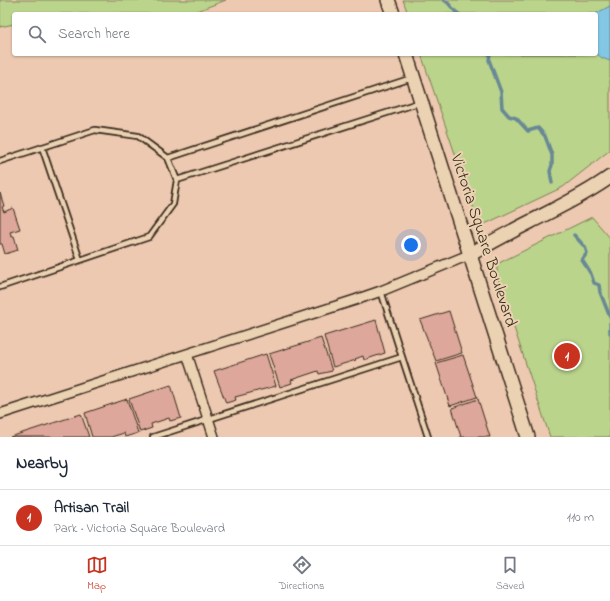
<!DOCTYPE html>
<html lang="en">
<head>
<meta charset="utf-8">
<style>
	body { margin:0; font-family:"Indie Flower",sans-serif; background:#f2f2f3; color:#1f2937 }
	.you { position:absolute; left:411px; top:245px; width:14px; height:14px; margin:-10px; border:3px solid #fff; border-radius:50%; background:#1a73e8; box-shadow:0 0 0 6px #1a73e833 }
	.badge { display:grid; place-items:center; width:26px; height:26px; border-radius:50%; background:#c8321e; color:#fff; font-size:13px; font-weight:700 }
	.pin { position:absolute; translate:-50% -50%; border:2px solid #fff; box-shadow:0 1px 4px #0006 }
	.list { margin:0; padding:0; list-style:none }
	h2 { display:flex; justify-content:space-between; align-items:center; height:52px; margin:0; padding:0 16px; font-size:17px }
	h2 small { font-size:13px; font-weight:400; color:#747a83 }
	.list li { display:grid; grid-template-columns:26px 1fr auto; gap:12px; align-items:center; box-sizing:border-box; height:56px; padding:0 16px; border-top:1px solid #e0e1e3 }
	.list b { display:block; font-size:15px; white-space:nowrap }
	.list p { margin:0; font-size:13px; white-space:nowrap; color:#747a83 }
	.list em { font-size:13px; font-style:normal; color:#747a83 }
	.icon { flex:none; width:22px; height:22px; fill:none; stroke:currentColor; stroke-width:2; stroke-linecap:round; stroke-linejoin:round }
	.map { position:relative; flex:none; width:610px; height:437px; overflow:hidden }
	.search { position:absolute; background:#fff; box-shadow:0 1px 3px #0004; left:12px; right:12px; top:12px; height:44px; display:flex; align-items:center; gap:10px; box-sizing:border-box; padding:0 14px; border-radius:4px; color:#747a83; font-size:15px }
	.sheet { height:108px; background:#fff }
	nav { display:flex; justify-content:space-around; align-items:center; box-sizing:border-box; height:56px; border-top:1px solid #e0e1e3; background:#fff; font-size:11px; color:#747a83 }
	nav a { display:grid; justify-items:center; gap:2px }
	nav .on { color:#c8321e }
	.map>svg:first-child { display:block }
	.green { fill:#bad48b; stroke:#7a7f54 }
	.water { fill:#84c7e5; stroke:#678895 }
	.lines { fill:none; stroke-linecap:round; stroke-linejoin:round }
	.stream { stroke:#678895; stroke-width:3.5 }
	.building { fill:#dda79b; stroke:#3b2a1e }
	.lane-casing { stroke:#3b2a1e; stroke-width:8 }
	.street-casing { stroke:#3b2a1e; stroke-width:12 }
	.secondary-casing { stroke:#3b2a1e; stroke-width:16 }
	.lane { stroke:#ebd2b3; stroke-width:4.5 }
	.street { stroke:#ebd2b3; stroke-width:9 }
	.secondary { stroke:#ebd2b3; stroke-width:13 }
	.labels { text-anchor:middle; stroke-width:4; stroke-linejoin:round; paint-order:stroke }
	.street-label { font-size:17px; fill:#3b2a1e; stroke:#ebd2b3 }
</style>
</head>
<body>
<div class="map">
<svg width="610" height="437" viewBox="0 0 610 437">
	<rect width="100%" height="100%" fill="#ecc9b0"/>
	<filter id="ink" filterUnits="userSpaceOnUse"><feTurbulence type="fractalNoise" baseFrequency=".025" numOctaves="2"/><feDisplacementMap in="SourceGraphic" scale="8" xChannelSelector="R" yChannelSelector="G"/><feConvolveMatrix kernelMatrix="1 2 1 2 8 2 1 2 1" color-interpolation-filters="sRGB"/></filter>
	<g filter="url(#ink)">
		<!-- green -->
		<path class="green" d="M 0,0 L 226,0 L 189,14 L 14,14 L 14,24 L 0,27 Z
			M 403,0 L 610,0 L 610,150 L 563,187 L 487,223 L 479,224 L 421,54 L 596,54 L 596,14 L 408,14 Z
			M 592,217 L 610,238 L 610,437 L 550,437 L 497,276 L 497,264 Z"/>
		<!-- water -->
		<path class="water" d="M 610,6 L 610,61 L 602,58 L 596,53 L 595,14 Z"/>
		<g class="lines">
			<!-- stream -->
			<path class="stream" d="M 444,0 C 452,4 451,10 459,14
				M 490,54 L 489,60 L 501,92 L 502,108 L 509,116 L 516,118 L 528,131 L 538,128 L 545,136 L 552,155 L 552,165 L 550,171 L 552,183
				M 574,235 L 585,247 L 587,253 L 582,260 L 591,274 L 594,283 L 599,285 L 600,292 L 610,317
				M 610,323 L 610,333"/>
		</g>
		<!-- building -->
		<path class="building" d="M 0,193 L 4,206 L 2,207 L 4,212 L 13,208 L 20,229 L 10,232 L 12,237 L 14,236 L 18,250 L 5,254 L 2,244 L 0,244 Z
			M 449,311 L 462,353 L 436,361 L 420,320 Z
			M 376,320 L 385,353 L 364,360 L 363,356 L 355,359 L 356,360 L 333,367 L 324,336 Z
			M 321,338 L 332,371 L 319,374 L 318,371 L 291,380 L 292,383 L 280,387 L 269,354 Z
			M 266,354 L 276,386 L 235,397 L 236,400 L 226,403 L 214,371 Z
			M 463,355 L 477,397 L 450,406 L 436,363 Z
			M 171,385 L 181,418 L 170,421 L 169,418 L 151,424 L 152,428 L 140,432 L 129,399 Z
			M 127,399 L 138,433 L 125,437 L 124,433 L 111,437 L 92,437 L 85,413 Z
			M 478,399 L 490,437 L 461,437 L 452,408 Z
			M 81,414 L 89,437 L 10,437 Z"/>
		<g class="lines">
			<!-- lane casing -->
			<g class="lane-casing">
				<path id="lane" d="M 42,147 L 80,260
					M 168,158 L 412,78
					M 0,161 L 95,130 L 138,136 L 168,158 L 177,180 L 173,204 L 149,237 L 0,287
					M 177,180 L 421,102
					M 381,291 L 402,357
					M 153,437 L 402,357 L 428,437"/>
			</g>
			<!-- street casing -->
			<g class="street-casing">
				<path id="street" d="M 187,354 L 214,437
					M 0,414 L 355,300 L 381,291 L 471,254"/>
			</g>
			<!-- secondary casing -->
			<g class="secondary-casing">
				<path id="secondary" d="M 388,0 L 393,14
					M 406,54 L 528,437
					M 471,254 C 490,243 510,232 530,222 C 557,208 585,195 610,177"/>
			</g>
			<!-- lane -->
			<use href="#lane" class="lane"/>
			<!-- street -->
			<use href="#street" class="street"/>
			<!-- secondary -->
			<use href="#secondary" class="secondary"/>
		</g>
	</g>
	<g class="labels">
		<!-- street labels -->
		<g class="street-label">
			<text transform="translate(485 240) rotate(72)" y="6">Victoria Square Boulevard</text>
		</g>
	</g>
</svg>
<div class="you"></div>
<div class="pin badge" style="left:567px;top:356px">1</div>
<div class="search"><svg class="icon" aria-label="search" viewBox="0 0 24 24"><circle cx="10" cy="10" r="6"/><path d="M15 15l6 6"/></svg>Search here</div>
</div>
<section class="sheet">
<h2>Nearby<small></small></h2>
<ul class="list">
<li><span class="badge">1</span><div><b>Artisan Trail</b><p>Park · Victoria Square Boulevard</p></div><em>110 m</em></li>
</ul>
</section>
<nav>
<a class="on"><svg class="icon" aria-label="map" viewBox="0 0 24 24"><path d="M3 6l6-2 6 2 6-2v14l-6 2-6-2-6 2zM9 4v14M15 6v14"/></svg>Map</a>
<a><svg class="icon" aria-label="directions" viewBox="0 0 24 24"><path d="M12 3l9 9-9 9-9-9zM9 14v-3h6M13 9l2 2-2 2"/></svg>Directions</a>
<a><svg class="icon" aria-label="saved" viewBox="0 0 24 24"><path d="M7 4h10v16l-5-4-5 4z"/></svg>Saved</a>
</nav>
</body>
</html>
